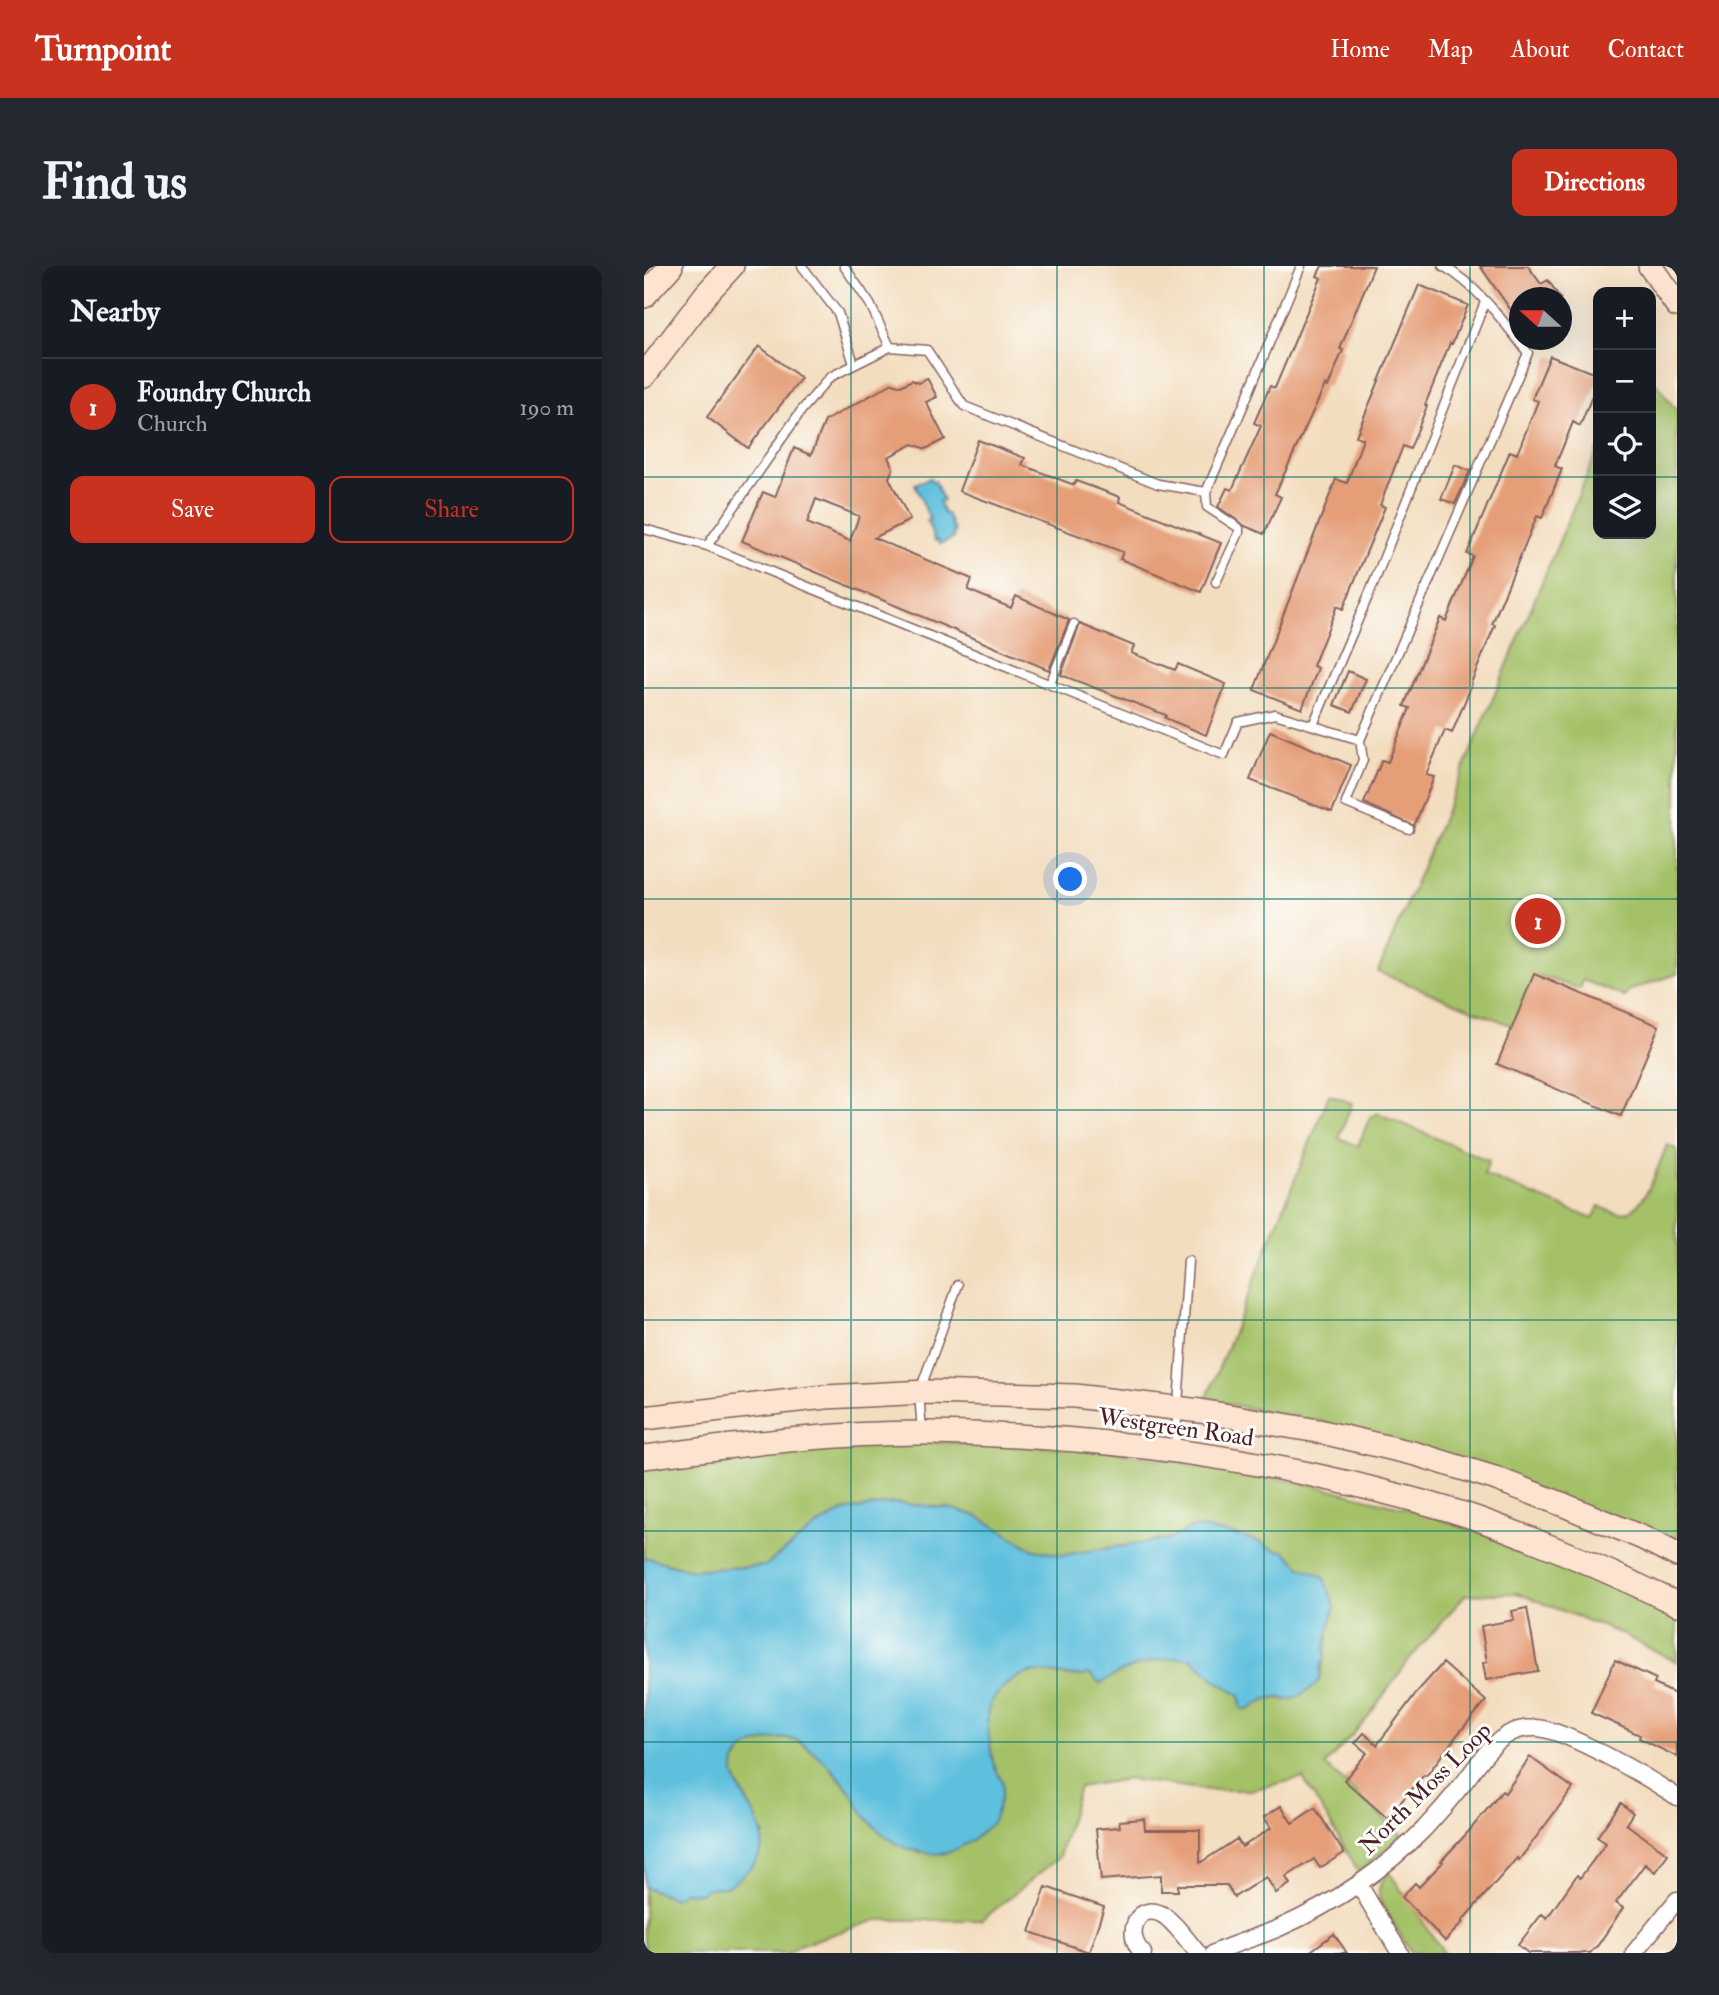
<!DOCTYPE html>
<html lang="en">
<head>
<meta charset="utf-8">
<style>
	body { margin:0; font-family:"IM FELL Double Pica",serif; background:#242831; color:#f1f3f6 }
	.controls { position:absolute; right:21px; top:21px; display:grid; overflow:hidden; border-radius:14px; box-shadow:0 7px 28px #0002 }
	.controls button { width:63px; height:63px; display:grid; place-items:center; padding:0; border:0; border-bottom:2px solid #363941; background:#171b24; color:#f1f3f6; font:35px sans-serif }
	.compass { position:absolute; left:865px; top:21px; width:63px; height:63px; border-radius:50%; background:#171b24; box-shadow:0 7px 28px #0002; rotate:291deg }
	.you { position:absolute; left:427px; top:614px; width:24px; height:24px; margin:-18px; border:5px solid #fff; border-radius:50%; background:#1a73e8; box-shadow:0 0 0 10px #1a73e833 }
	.badge { display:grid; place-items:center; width:46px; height:46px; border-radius:50%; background:#c8321e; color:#fff; font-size:23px; font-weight:700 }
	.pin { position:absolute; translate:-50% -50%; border:4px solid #fff; box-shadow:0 2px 7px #0006 }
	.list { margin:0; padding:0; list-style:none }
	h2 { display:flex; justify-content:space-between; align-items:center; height:91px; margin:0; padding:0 28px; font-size:30px }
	h2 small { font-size:23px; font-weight:400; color:#9ea1a6 }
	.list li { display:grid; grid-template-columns:46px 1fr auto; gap:21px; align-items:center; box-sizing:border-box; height:98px; padding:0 28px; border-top:2px solid #363941 }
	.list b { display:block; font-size:26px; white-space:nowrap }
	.list p { margin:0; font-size:23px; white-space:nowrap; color:#9ea1a6 }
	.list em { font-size:23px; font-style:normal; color:#9ea1a6 }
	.actions { display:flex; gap:14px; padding:21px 28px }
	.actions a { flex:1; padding:16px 0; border:2px solid #c8321e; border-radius:14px; text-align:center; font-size:24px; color:#c8321e }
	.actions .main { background:#c8321e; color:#fff }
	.icon { flex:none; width:38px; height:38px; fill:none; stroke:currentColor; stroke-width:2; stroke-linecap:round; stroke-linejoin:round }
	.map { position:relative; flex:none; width:1033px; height:1687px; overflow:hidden; border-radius:14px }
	header { display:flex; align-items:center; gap:42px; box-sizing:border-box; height:98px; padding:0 35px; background:#c8321e; color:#fff }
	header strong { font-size:33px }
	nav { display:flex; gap:38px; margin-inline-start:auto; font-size:24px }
	.intro { display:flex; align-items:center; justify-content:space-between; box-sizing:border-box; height:168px; padding:0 42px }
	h1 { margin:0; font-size:49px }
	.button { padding:18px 32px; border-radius:14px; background:#c8321e; color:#fff; font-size:24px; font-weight:700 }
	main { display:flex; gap:42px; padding:0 42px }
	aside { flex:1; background:#171b24; border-radius:14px; box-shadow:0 7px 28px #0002 }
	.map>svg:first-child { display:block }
	.green { fill:#a4c168; stroke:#77704a; stroke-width:2 }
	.water { fill:#5fc0de; stroke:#547084; stroke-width:2 }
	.building { fill:#e59e78; fill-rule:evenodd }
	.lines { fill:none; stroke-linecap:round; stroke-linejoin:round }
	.lane-casing { stroke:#85625f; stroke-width:11 }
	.street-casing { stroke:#85625f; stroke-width:19 }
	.secondary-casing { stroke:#85625f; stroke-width:26 }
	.lane { stroke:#fff; stroke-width:8 }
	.street { stroke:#fff; stroke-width:16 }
	.secondary { stroke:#fde4d1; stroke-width:23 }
	.grid { fill:none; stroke:#0f766e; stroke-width:2; stroke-opacity:0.55 }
	.labels { text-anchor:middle; stroke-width:6; stroke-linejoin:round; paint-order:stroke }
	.street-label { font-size:24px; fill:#4a1f2b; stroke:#fdfcf7 }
</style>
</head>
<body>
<header>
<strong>Turnpoint</strong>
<nav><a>Home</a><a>Map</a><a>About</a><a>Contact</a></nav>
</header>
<div class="intro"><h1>Find us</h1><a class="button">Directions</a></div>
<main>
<aside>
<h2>Nearby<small></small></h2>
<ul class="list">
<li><span class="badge">1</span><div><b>Foundry Church</b><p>Church</p></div><em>190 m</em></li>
</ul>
<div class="actions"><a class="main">Save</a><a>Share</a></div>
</aside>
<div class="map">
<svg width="1033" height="1687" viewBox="0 0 1033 1687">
	<rect width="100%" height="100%" fill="#fdfcf7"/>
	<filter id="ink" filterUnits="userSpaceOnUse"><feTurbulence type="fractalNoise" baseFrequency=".0143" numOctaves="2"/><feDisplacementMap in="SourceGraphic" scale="14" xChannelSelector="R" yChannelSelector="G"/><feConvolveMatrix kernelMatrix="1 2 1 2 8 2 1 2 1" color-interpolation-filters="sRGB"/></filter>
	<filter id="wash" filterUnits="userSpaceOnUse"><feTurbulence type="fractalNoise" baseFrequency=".00686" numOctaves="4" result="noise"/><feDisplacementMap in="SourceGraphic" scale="28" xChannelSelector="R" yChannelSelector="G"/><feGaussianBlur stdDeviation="1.57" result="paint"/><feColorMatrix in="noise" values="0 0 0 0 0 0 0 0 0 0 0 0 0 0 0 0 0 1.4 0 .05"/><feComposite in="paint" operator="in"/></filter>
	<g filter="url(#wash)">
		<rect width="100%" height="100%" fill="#f3ddbf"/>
		<!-- green -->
		<path class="green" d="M 1007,111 L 1033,145 L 1033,708 L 984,725 L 981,731 L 939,714 L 936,723 L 891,708 L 869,760 L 734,706 L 954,183 L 954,268 L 1007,268 Z
			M 685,829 L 708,837 L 695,872 L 714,880 L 726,851 L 734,847 L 845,895 L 840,909 L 949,953 L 955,940 C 964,944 973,949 983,946 C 1003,940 1015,897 1023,879 L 1033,883 L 1033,1279 L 680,1156 L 562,1134 Z
			M 296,1176 L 458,1183 L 670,1219 L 769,1244 L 864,1276 L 947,1309 L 1033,1350 L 1033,1396 L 975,1367 L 873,1327 L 821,1329 L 765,1394 L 721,1455 L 681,1499 L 758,1569 L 715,1606 L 659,1512 L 606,1524 L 564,1524 L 484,1513 L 435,1521 L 415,1591 L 338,1654 L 233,1654 L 155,1679 L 145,1687 L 0,1687 L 0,1621 L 30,1632 L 38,1626 L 56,1627 L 64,1621 L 83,1621 L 109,1599 L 120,1568 L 89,1508 L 91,1496 L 99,1484 L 111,1478 L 133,1472 L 153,1474 L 180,1494 L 203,1521 L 228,1557 L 256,1579 L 277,1586 L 359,1516 C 356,1512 352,1507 351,1502 C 347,1492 342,1454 344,1443 C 348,1428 372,1408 387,1406 C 406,1404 429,1415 446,1408 L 456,1417 C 490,1398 508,1391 547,1392 L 573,1415 L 596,1429 L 597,1442 L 602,1444 C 617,1436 627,1429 644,1434 L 676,1413 C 676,1403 679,1398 681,1389 C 682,1382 682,1378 684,1371 L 671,1306 C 657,1304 650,1295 641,1285 L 631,1284 L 613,1275 L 586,1268 L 551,1261 L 525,1273 L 419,1289 L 390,1284 L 333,1250 L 305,1242 L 249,1237 L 200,1245 L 171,1261 L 121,1300 L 48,1304 L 0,1291 L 0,1201 L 143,1184 L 221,1178 Z
			M 745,1606 L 800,1687 L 767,1687 L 736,1635 C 733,1623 736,1615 745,1606 Z"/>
		<!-- water -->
		<path class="water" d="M 286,212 L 288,216 L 291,215 L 299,234 L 295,236 L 300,248 L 303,248 L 311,266 L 309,267 L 310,272 L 296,278 L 294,274 L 291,275 L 283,255 L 286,254 L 271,218 Z
			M 249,1237 L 305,1242 L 333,1250 L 390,1284 L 419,1289 L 525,1273 L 551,1261 L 586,1268 L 613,1275 L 631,1284 L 641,1285 L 657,1301 L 679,1310 L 691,1340 L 681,1380 L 681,1391 L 676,1402 L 676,1413 L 671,1420 L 651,1432 L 644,1434 L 634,1431 L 622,1433 L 602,1444 L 597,1442 L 596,1429 L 573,1415 L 547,1392 C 509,1391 489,1399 456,1417 L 446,1408 C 423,1416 395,1397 369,1413 C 361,1419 348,1432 345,1441 C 341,1452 347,1493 352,1504 C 354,1509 358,1513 359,1518 C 360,1524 351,1553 347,1558 C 342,1564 333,1570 327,1575 C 320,1579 311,1584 303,1587 C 293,1590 267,1584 257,1580 C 248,1575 234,1565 227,1557 C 218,1547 212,1533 204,1522 C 193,1507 170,1483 154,1475 C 145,1471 132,1472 123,1475 C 115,1477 105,1479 99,1485 C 63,1516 146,1557 109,1599 C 105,1604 87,1620 81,1621 C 69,1623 67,1618 57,1627 L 39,1626 L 31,1632 L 0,1621 L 0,1291 L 48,1304 L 121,1300 L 171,1261 L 200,1245 Z"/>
		<g id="blocks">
			<!-- building -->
			<path class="building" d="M 678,0 L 730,0 L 696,83 L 699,84 L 684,121 L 681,119 L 631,228 L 637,231 L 620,268 L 601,260 L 574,241 L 583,222 L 588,224 L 617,160 L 610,157 L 626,120 L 631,122 L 677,12 L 673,10 Z
				M 836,0 L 884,0 L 897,18 L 904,14 L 916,32 L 876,32 L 876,57 Z
				M 775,19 L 824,39 L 808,78 L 806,77 L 781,139 L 783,140 L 766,183 L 759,180 L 736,239 L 741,241 L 699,343 L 693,340 L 669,400 L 674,402 L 658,443 L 610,424 L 692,213 L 703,217 L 719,173 L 712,170 Z
				M 115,80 L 157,112 L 104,182 L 63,151 Z
				M 906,90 L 954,109 L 954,115 L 936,160 L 929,156 L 911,200 L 918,203 L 898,252 L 893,250 L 848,358 L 851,359 L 827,417 L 828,418 L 808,467 L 801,464 L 782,509 L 790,511 L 770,560 L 720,537 L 738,494 L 744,496 L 766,442 L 760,440 L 796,352 L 802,355 L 829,290 L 823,288 L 866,185 L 873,188 L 894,135 L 888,133 Z
				M 283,112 L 293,131 L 282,136 L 301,173 L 282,183 L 269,178 L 244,191 L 249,202 L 245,212 L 266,254 L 230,272 L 328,313 L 324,324 L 367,342 L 372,330 L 425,354 L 405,404 L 98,275 L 119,226 L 131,231 L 150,182 L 167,189 L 181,155 L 249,117 L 257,120 L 268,114 L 274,117 ZM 172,233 L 215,250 L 206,275 L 163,257 Z
				M 334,174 L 381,192 L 378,199 L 430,219 L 432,215 L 476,231 L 475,236 L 577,277 L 557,326 L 476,293 L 479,286 L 315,225 Z
				M 811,199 L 826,205 L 811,238 L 797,233 Z
				M 436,358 L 490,380 L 487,387 L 531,404 L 534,398 L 582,418 L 562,469 L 521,452 L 522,449 L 417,409 Z
				M 704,405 L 722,413 L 708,446 L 690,439 Z
				M 626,465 L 707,499 L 688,546 L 606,514 Z
				M 890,708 L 1015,760 L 977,850 L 853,798 Z
				M 883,1342 L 894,1405 L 842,1414 L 839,1397 L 843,1396 L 837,1360 L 870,1354 L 868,1345 Z
				M 971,1394 L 1012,1413 L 1010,1418 L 1033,1429 L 1033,1491 L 995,1472 L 996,1469 L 947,1447 Z
				M 799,1397 L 842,1435 L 814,1468 L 782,1510 L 780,1509 L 743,1552 L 700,1514 L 723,1487 L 711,1477 L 720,1467 L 733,1479 L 773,1426 Z
				M 886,1491 L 929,1522 L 875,1594 L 873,1592 L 818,1655 L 819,1656 L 801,1675 L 758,1631 L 771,1617 L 775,1621 L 799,1596 L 797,1595 L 826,1564 L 858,1525 L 861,1527 Z
				M 977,1537 L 989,1547 L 982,1558 L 1024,1588 L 1011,1606 L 1001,1598 L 972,1637 L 979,1642 L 954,1679 L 946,1687 L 884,1687 L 874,1679 L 898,1648 L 903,1652 L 933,1609 L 936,1612 L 962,1577 L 953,1571 Z
				M 637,1540 L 648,1557 L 671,1542 L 700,1587 L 676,1602 L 670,1593 L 642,1611 L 646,1618 L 632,1627 L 622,1611 L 590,1631 L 583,1619 L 534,1619 L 534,1625 L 517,1625 L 517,1609 L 457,1614 L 452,1563 L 476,1561 L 475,1555 L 500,1553 L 501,1564 L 556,1564 L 556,1597 L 593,1573 L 598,1581 L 627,1562 L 620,1551 Z
				M 402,1621 L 460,1641 L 445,1686 L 386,1666 Z
				M 690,1668 L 703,1687 L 664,1687 Z"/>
		</g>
	</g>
	<g filter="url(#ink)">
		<use href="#blocks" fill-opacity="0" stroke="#85625f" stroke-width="2"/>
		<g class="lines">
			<!-- lane casing -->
			<g class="lane-casing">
				<path id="lane" d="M 158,0 L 194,47 L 210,98
					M 200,0 L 226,38 L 246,81
					M 562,226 L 563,241 L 595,262 L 595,267 L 572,316
					M 0,263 L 63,280 L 580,489 L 594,456 L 631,448 L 716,474 L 884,87 C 861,57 833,19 799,0
					M 63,280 L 157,145 L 186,111 L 246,81 L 283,84 L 320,140 L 514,218 L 562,226 L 598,143 L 657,0
					M 406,418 L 430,358
					M 669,459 L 731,314 L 841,36
					M 716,474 L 719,494 L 702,537 L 765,563
					M 278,1165 L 275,1127 L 314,1019
					M 531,1182 L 544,995"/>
			</g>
			<!-- street casing -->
			<g class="street-casing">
				<path id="street" d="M 715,1619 L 756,1687
					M 499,1687 C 480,1670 492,1638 515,1647 C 527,1651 545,1677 554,1687
					M 570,1687 C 591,1677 614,1671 635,1662 C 689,1638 738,1606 780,1563 C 793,1549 806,1534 818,1519 C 831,1503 843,1482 860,1471 C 868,1465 880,1462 890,1462 C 917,1460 1008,1514 1033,1531
					M 990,1687 L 1033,1634"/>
			</g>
			<!-- secondary casing -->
			<g class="secondary-casing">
				<path id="secondary" d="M 1006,0 L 1033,39
					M 0,30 L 27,0
					M 0,110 L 63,27 L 88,0
					M 0,1152 L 181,1131 L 283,1126 L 431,1130 L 556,1145 L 674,1165 L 772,1188 L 850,1212 L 920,1239 L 999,1272 L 1033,1289
					M 0,1191 C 95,1179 191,1166 287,1167 C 428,1169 571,1185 709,1218 C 752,1229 796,1239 837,1254 C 904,1278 969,1307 1033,1338"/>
			</g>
			<!-- lane -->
			<use href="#lane" class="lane"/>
			<!-- street -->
			<use href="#street" class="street"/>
			<!-- secondary -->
			<use href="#secondary" class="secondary"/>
		</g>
	</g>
	<!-- grid -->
	<path class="grid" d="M 207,0 L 207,1687M 413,0 L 413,1687M 620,0 L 620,1687M 826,0 L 826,1687M 0,211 L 954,211M 1007,211 L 1033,211M 0,422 L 1033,422M 0,633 L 1033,633M 0,844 L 1033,844M 0,1054 L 1033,1054M 0,1265 L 1033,1265M 0,1476 L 1033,1476"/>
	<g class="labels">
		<!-- street labels -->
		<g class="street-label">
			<text transform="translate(532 1161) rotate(8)" y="8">Westgreen Road</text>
			<text transform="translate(781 1522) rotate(-45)" y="8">North Moss Loop</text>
		</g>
	</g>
</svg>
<div class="controls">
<button>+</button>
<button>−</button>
<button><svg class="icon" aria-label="locate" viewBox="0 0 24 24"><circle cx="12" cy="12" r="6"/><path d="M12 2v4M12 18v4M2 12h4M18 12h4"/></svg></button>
<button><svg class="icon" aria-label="layers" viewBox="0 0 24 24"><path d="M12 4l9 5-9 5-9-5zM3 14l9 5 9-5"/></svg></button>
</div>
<svg class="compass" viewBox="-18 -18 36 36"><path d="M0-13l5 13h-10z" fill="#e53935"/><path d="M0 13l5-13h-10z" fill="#9ea1a6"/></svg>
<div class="you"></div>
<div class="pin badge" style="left:894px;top:655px">1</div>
</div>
</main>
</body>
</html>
